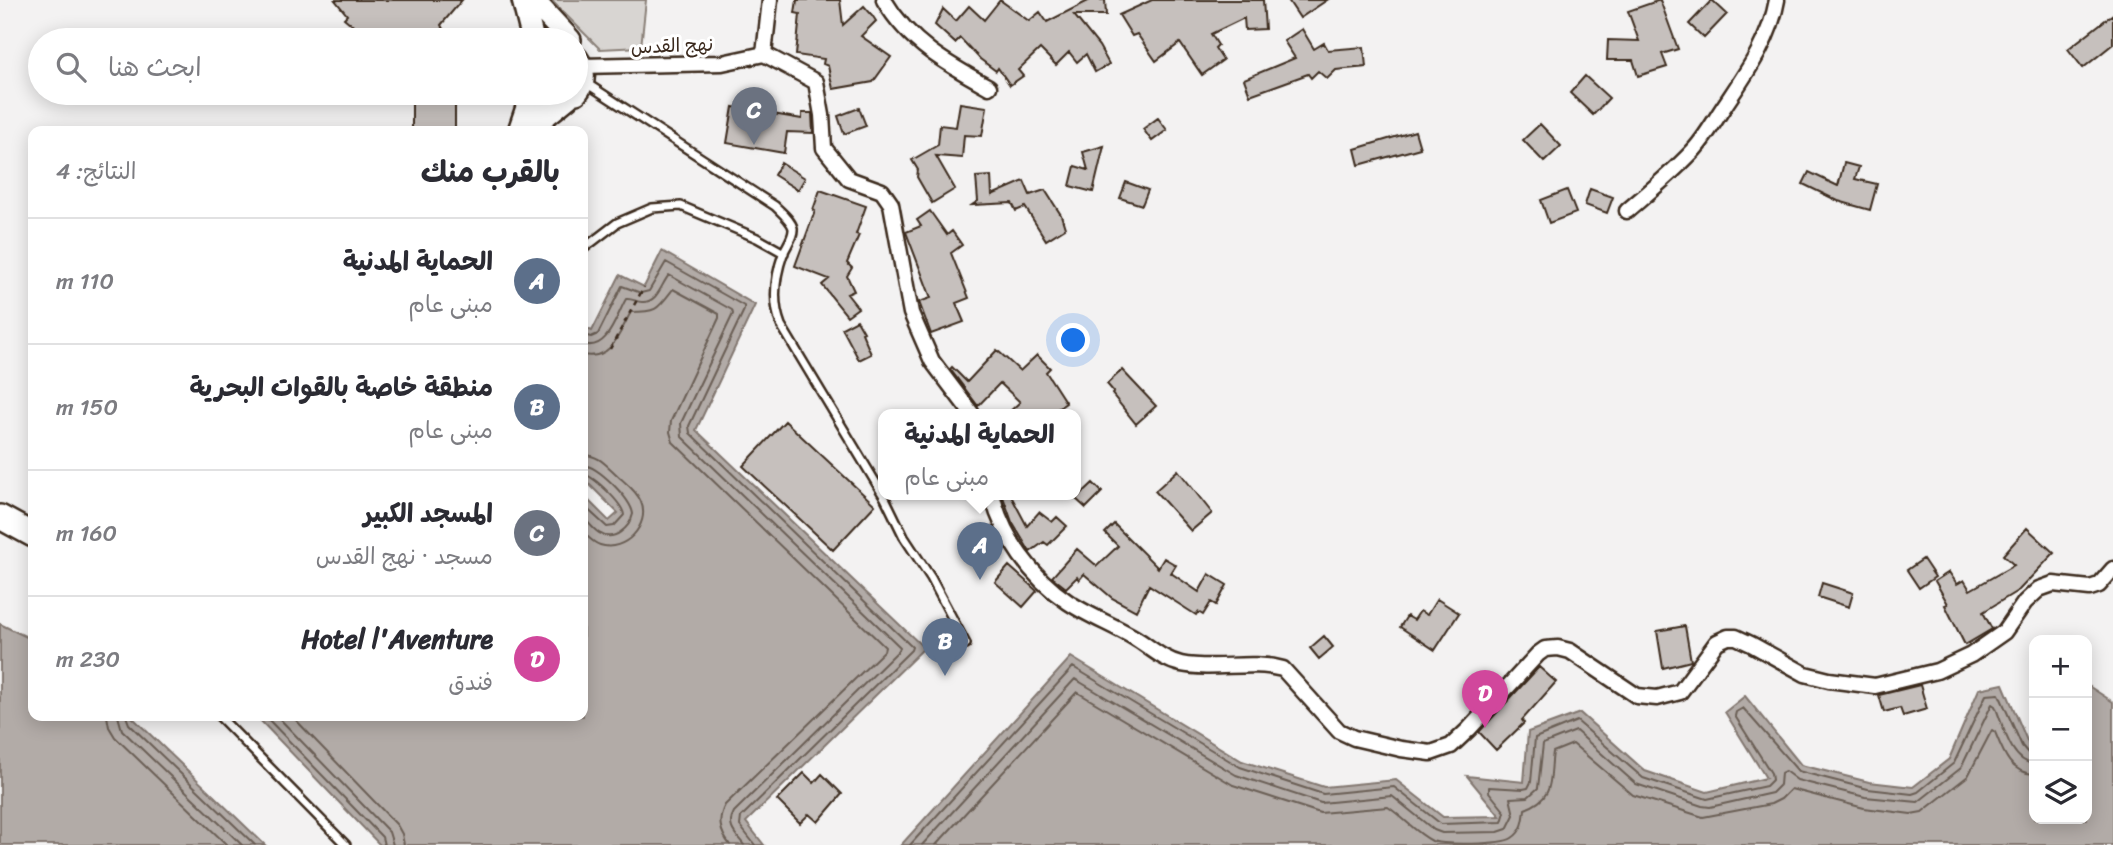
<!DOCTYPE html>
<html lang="ar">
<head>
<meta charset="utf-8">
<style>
	body { margin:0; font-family:Sriracha,"Playpen Sans Arabic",sans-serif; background:#f2f2f3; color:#2b2b33; direction:rtl }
	.controls { position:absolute; right:21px; bottom:21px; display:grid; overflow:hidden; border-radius:14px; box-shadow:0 4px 18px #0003 }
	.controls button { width:63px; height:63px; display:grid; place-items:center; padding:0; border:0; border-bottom:2px solid #e1e1e2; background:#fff; color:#2b2b33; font:35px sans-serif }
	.you { position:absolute; left:1074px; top:341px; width:24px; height:24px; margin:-18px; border:5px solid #fff; border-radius:50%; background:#1a73e8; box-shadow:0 0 0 10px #1a73e833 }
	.badge { display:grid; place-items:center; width:46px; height:46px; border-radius:50%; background:#c8321e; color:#fff; font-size:23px; font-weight:700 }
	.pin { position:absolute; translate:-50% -58px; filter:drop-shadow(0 2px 4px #0008) }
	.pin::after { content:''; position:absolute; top:37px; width:24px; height:21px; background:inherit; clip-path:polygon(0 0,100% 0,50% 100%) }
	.popup { position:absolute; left:878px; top:409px; width:203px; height:91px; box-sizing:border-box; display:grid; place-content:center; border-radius:14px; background:#fff; filter:drop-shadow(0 2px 5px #0005); font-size:23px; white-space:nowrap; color:#7c7c81 }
	.popup b { font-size:26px; color:#2b2b33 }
	.popup::after { content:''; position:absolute; left:50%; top:100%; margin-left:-14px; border:14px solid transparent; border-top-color:#fff }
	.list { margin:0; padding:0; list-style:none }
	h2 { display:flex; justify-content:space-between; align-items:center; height:91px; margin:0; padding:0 28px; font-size:30px }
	h2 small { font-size:23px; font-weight:400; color:#7c7c81 }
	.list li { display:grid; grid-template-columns:46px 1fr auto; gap:21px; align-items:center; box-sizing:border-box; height:126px; padding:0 28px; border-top:2px solid #e1e1e2 }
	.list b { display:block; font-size:26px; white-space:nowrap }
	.list p { margin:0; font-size:23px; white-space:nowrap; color:#7c7c81 }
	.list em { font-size:23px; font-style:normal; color:#7c7c81 }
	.icon { flex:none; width:38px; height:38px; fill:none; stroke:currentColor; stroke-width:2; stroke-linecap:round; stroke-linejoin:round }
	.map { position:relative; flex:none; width:2113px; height:845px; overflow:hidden; direction:ltr }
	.search { position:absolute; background:#fff; box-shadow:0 4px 18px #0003; left:28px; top:28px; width:560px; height:77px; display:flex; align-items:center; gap:18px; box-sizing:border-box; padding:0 24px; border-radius:38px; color:#7c7c81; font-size:26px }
	.panel { position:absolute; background:#fff; box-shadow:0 4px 18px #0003; left:28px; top:126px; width:560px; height:595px; border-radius:14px; direction:rtl }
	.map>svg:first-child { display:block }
	.green { fill:#d8d5d2; stroke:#8a8078; stroke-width:2 }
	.water { fill:#b2aba7; stroke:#827770; stroke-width:2 }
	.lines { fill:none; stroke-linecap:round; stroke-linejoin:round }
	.shore { stroke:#6b5e55; stroke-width:2 }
	.building { fill:#c6c0bd; stroke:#3b2a1e; stroke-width:2 }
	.service-casing { stroke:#3b2a1e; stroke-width:12 }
	.minor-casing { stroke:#3b2a1e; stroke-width:19 }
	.secondary-casing { stroke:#3b2a1e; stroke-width:26 }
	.primary-casing { stroke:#3b2a1e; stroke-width:28 }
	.path { stroke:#3b2a1e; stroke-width:2.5; stroke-dasharray:5 5; stroke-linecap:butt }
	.service { stroke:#fff; stroke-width:7 }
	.minor { stroke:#fff; stroke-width:14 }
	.secondary { stroke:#fff; stroke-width:21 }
	.primary { stroke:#fff; stroke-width:23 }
	.labels { text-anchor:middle; stroke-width:6; stroke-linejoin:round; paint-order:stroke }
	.street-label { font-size:19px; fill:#3b2a1e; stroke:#fff }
</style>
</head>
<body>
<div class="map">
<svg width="2113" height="845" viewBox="0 0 2113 845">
	<rect width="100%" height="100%" fill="#f3f2f2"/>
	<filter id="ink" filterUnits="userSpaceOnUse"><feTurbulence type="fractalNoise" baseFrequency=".0143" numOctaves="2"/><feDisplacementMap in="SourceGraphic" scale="14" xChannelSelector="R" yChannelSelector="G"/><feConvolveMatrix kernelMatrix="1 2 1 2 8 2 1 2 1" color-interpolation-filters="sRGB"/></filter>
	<g filter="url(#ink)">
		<!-- green -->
		<path class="green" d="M 551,0 L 646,0 L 641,47 L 600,49 Z"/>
		<!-- water -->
		<path class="water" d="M 662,251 L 755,305 L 696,430 L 924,648 L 746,822 L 764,845 L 380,845 L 256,716 L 583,716 L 583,495 L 609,521 L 618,513 L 583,478 L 583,327 L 592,331 L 620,275 L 644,287 Z
			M 0,624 L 33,640 L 33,716 L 131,716 L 265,845 L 0,845 Z
			M 1071,657 L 1242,761 L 1324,787 L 1396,780 L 1443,817 L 1500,816 L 1467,776 L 1524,782 L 1528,732 L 1580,713 L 1645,771 L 1707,792 L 1766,778 L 1725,712 L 1745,696 L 1801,765 L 1869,782 L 1913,787 L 1949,759 L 1979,689 L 2003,684 L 2028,743 L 2034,751 L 2034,819 L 2087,819 L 2087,744 L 2094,723 L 2087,699 L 2087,685 L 2113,702 L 2113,845 L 901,845 Z"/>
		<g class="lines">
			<!-- shore -->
			<path class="shore" d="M 583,335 L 591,337 L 598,334 L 622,286 L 641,293 L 649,291 L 666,262 L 744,306 L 744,310 L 689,426 L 690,433 L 912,647 L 911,650 L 741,817 L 740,826 L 755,845
				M 583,344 C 608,352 616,316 626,299 C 632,298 636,302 642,302 C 658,303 661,284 669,275 L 732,310 L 733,314 L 681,423 L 682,437 L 900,647 L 899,650 L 734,812 C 726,826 735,834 744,845
				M 583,355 C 612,361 619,333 631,312 C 657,312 657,310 673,289 L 719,314 L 719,318 L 671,421 L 670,432 L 673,442 L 885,647 L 884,651 L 725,805 C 717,820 720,832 730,845
				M 583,455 C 598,455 605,464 615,473 C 624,482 637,491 641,502 C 651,525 624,553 600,545 C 593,543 588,537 583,532
				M 583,465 C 598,466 631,499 633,514 C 630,527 614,543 599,533 C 593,529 588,522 583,517
				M 583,474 C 594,476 623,504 624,515 L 614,526 L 607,527 L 583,505
				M 107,716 L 109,727 L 115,737 L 227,845
				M 118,716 L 122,730 L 242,845
				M 126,716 L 129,724 L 255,845
				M 265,716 L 382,837 L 384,845
				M 277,716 L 389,832 L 393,845
				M 292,716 L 397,825 L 402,834 L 404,845
				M 910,845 L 1073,667 L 1240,767 L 1323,794 L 1394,787 L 1441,824 L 1502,822 L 1505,812 L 1489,792 L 1489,787 L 1523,789 L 1528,788 L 1531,782 L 1535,738 L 1577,721 L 1643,778 L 1707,799 L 1766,786 L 1772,780 L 1771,773 L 1735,716 L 1736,712 L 1743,708 L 1798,771 L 1868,789 L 1912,794 L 1918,792 L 1954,763 L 1986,695 L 1999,694 L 2022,746 L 2028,753 L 2034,755
				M 922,845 L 1075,679 L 1236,775 L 1321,803 L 1392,796 L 1434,830 L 1442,833 L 1498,832 L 1507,829 L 1514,815 L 1510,798 L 1528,797 L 1538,788 L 1543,744 L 1576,731 L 1636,784 L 1702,806 L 1710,807 L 1772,793 L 1780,785 L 1781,773 L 1785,771 L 1797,780 L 1865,797 L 1918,802 L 1961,768 L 1992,704 L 1995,706 C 2003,724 2010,762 2034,764
				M 936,845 L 1077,692 L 1233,785 L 1320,813 L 1388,807 C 1403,817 1416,833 1432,841 C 1444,845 1501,845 1512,838 C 1523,831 1524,820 1525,809 C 1556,798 1549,779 1553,752 L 1573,744 L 1633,795 L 1703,817 L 1771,804 L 1781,799 L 1791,789 L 1864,808 L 1911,814 L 1922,812 L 1968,776 L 1992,730 L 1995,732 C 2003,752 2010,773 2034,774"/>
		</g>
		<!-- building -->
		<path class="building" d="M 335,0 L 462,0 L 441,25 L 443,29 L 434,35 L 437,40 L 416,40 L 408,30 L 398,40 L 391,40 L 379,29 L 370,40 L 344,18 L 347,15 Z
			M 797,0 L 840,0 L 843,25 L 864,6 L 872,15 L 876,21 L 861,36 L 891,57 L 873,82 L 833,89 L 828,66 L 823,64 L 824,59 L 796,55 L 800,14 L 795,13 Z
			M 1000,0 L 1029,21 L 1040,12 L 1047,22 L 1090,0 L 1105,0 L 1106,15 L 1074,15 L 1099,46 L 1109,64 L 1095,72 L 1086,54 L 1077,62 L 1069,52 L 1056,65 L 1040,49 L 1018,70 L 1023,76 L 1010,85 L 998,68 L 996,71 L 980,59 L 960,38 L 955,43 L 935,25 L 943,9 L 956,21 L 969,6 L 984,20 Z
			M 1152,0 L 1263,0 L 1265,29 L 1245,30 L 1244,18 L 1211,34 L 1218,45 L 1215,48 L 1223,60 L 1202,75 L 1180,43 L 1156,61 L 1137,34 L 1132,36 L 1119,15 Z
			M 1288,0 L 1327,0 L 1300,18 Z
			M 1660,0 L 1678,49 L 1662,54 L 1667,67 L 1638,76 L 1633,60 L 1607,60 L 1608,40 L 1639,41 L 1628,11 Z
			M 1712,0 L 1727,14 L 1704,38 L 1689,24 Z
			M 2113,14 L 2113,44 L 2083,68 L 2068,49 Z
			M 1302,29 L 1314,49 L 1324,43 L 1328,50 L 1364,47 L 1366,67 L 1336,70 L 1327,79 L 1318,71 L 1311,78 L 1308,74 L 1250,95 L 1244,79 L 1295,58 L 1284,41 Z
			M 1585,76 L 1609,98 L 1593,115 L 1570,93 Z
			M 412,93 L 455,93 L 455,130 L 412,131 Z
			M 960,103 L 987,107 L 982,136 L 964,135 L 962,158 L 936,156 L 955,189 L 932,203 L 917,177 L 918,170 L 912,160 L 938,145 L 940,125 L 956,127 Z
			M 733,107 L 802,119 L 802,113 L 812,113 L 813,133 L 787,132 L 784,153 L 727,143 Z
			M 859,108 L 866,126 L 844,134 L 838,116 Z
			M 1158,118 L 1167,130 L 1152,141 L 1143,129 Z
			M 1540,124 L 1561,146 L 1544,162 L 1523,140 Z
			M 1415,131 L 1420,148 L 1359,165 L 1355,149 Z
			M 1104,146 L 1093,192 L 1070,186 L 1075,166 L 1088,170 L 1083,152 Z
			M 781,163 L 805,178 L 798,190 L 774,175 Z
			M 1844,163 L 1859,167 L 1855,179 L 1877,184 L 1870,210 L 1838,201 L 1803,184 L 1809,172 L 1838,186 Z
			M 991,176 L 992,195 L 1024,181 L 1030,195 L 1045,190 L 1061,215 L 1065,228 L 1046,240 L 1025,207 L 1016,211 L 1012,203 L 972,205 L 978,201 L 976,177 Z
			M 1126,182 L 1148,190 L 1142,205 L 1120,198 Z
			M 1590,189 L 1613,197 L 1607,213 L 1585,205 Z
			M 820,190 L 866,206 L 856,234 L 859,235 L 847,263 L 852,268 L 847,276 L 854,291 L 847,294 L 858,308 L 847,316 L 822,285 L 829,279 L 795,266 L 815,211 L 813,210 Z
			M 1567,190 L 1576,213 L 1549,223 L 1541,200 Z
			M 930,211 L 947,235 L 952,231 L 962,245 L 951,253 L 969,298 L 956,303 L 964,322 L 931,334 L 919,302 L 931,298 L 906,232 L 921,226 L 917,220 Z
			M 857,320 L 864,332 L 862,333 L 871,354 L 859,360 L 842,328 Z
			M 997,350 L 1020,371 L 1037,355 L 1050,368 L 1046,372 L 1066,403 L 1050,414 L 1007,414 L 1020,402 L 1000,383 L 978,406 L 950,369 L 952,367 L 967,382 Z
			M 1122,370 L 1156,406 L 1136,424 L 1112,394 L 1114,392 L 1107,384 Z
			M 785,421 L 875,505 L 833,550 L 743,466 Z
			M 1178,470 L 1212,513 L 1191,531 L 1155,491 Z
			M 1093,483 L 1102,492 L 1086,508 L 1076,499 Z
			M 1002,494 L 1010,494 L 1027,526 L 1039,512 L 1052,522 L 1057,517 L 1067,526 L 1048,545 L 1044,542 L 1030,552 L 1012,522 Z
			M 1114,524 L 1158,568 L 1164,558 L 1176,565 L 1171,573 L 1199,592 L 1209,574 L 1227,585 L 1216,605 L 1211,602 L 1203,615 L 1198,612 L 1196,615 L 1149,585 L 1136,611 L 1112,598 L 1084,574 L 1079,580 L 1077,577 L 1066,588 L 1052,577 L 1077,549 L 1097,566 L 1118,546 L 1105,533 Z
			M 2027,528 L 2054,553 L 2019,590 L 1983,612 L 1992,629 L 1965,645 L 1945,605 L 1948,604 L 1935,581 L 1949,572 L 1957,584 L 1964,580 L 1970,590 L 2014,565 L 2003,555 Z
			M 1923,559 L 1935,577 L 1919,588 L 1907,570 Z
			M 1009,566 L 1037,591 L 1023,607 L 995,582 Z
			M 1822,583 L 1853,593 L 1849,607 L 1818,597 Z
			M 1437,599 L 1459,613 L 1435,650 L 1400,627 L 1407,616 L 1414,620 L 1420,611 L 1427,615 Z
			M 1685,626 L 1691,661 L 1663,668 L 1657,631 Z
			M 1324,636 L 1333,647 L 1319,659 L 1310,648 Z
			M 1539,667 L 1556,682 L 1522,720 L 1524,723 L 1496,750 L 1479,732 Z
			M 1920,685 L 1927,709 L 1903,716 L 1900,708 L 1884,712 L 1879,695 Z
			M 804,773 L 814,783 L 822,774 L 842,794 L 818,822 L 809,814 L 800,823 L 777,800 Z"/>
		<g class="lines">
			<!-- service casing -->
			<g class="service-casing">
				<path id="service" d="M 586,83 L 775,206 C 781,212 791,220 793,228 C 794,237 786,246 783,254 C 775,277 772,302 781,325 L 885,498 L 904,537 L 931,578 L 966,644
					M 583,249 L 617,223 L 652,208 L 681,206 L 757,238 L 784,253
					M 219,716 L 346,845"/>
			</g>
			<!-- minor casing -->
			<g class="minor-casing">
				<path id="minor" d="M 884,0 C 909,43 947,64 989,87
					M 764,54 L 816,82 L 822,115 L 824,148 L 849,179 L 882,191 L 891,204 L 911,313 L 932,361 L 972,414
					M 764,54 L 770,0
					M 581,66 L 722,63 L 764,54
					M 1627,211 C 1649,192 1671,174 1691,153 C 1705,139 1714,121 1725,105 C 1747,72 1770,40 1777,0
					M 992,494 C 1002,537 1032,578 1068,602 C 1089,616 1113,625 1135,638 C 1150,647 1163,660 1181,664 C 1215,671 1250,660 1283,669 L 1339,731 L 1354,738 L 1401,749 L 1431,753 L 1451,746 L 1469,729 L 1538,654 L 1545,649 L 1558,648 L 1570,651 L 1637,696 L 1657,698 L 1680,692 L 1717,642 L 1728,637 L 1736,637 L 1751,644 L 1805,674 L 1829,680 L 1875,686 L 1937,671 L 1971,655 L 2004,632 L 2025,602 L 2039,589 L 2053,584 L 2090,588 L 2099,585 L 2113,569"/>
			</g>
			<!-- secondary casing -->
			<g class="secondary-casing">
				<path id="secondary" d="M 523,0 L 533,40
					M 533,0 L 570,40"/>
			</g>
			<!-- primary casing -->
			<g class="primary-casing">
				<path id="primary" d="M 576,59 C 584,70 585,81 576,92
					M 520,131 L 533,93
					M 525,131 L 567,97
					M 0,517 L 33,535"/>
			</g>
			<!-- path -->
			<path class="path" d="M 610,349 L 644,287"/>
			<!-- service -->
			<use href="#service" class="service"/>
			<!-- minor -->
			<use href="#minor" class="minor"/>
			<!-- secondary -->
			<use href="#secondary" class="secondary"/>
			<!-- primary -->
			<use href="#primary" class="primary"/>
		</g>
	</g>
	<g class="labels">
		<!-- street labels -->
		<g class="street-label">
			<text transform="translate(672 45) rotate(-2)" y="7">نهج القدس</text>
		</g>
	</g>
</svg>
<div class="controls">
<button>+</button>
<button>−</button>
<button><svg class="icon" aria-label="layers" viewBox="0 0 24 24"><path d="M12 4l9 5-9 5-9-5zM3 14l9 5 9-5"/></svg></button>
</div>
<div class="you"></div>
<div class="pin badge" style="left:980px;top:580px;background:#5c6f8a">A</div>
<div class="popup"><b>الحماية المدنية</b>مبنى عام</div>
<div class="pin badge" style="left:945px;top:676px;background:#5c6f8a">B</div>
<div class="pin badge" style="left:754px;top:145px;background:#6b7280">C</div>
<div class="pin badge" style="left:1485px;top:728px;background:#d1479c">D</div>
<div class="search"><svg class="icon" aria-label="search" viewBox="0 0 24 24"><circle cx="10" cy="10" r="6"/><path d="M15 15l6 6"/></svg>ابحث هنا</div>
<section class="panel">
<h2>بالقرب منك<small>النتائج: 4</small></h2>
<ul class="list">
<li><span class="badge" style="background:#5c6f8a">A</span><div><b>الحماية المدنية</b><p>مبنى عام</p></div><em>110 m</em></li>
<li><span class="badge" style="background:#5c6f8a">B</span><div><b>منطقة خاصة بالقوات البحرية</b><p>مبنى عام</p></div><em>150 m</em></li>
<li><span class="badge" style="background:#6b7280">C</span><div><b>المسجد الكبير</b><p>مسجد · نهج القدس</p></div><em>160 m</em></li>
<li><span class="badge" style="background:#d1479c">D</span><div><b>Hotel l'Aventure</b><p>فندق</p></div><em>230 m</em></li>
</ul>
</section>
</div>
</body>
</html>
